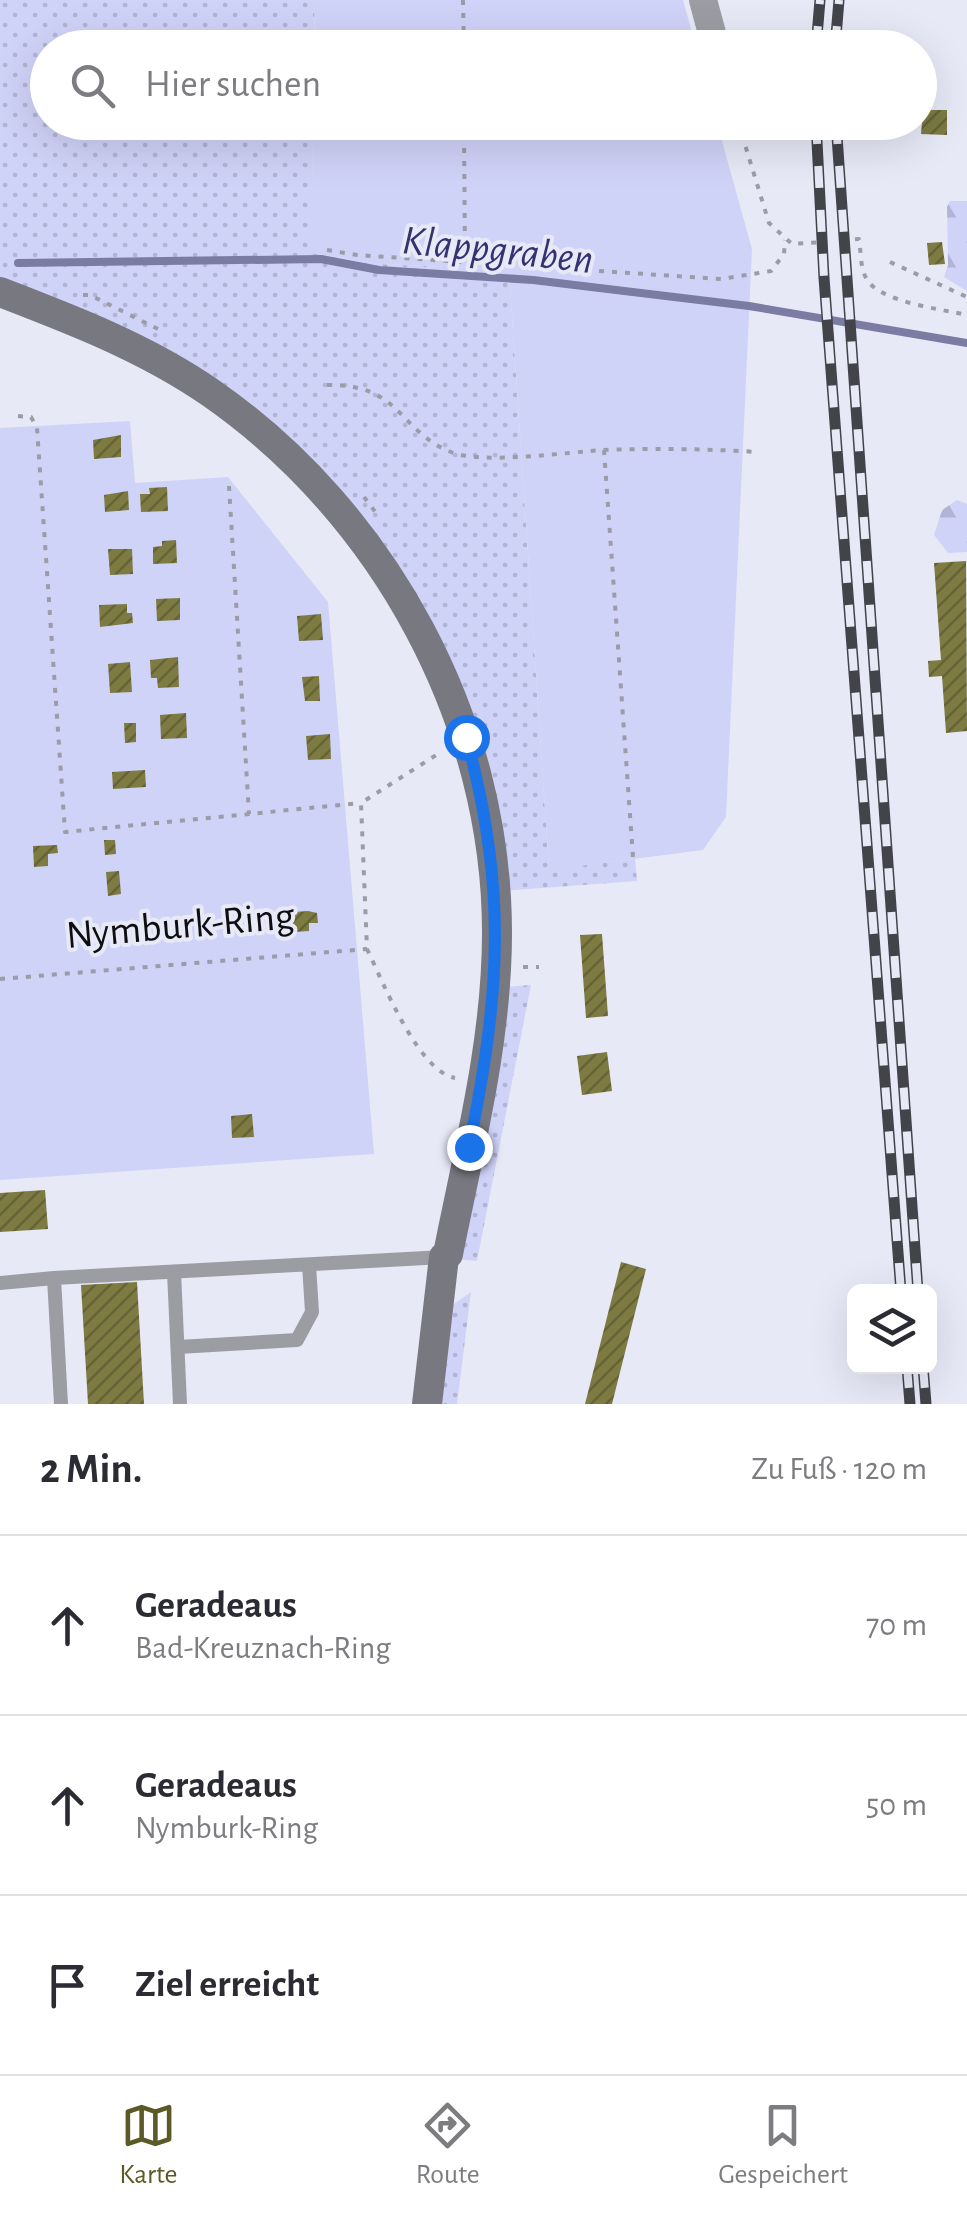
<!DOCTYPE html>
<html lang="de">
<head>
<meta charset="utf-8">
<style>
	body { margin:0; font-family:"Alegreya Sans",sans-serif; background:#f7f7f7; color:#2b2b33 }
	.controls { position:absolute; right:30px; bottom:30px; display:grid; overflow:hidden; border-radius:15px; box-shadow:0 10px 40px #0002 }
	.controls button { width:90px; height:90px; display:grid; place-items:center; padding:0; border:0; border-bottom:2px solid #e1e1e2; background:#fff; color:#2b2b33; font:50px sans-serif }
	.stop { position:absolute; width:30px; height:30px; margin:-22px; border:8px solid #1a73e8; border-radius:50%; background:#fff }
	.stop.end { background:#1a73e8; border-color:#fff; box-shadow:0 2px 10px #0008 }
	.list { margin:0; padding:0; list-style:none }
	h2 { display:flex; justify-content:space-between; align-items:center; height:130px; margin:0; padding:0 40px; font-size:42px }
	h2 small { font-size:32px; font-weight:400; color:#7c7c81 }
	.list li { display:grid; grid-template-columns:65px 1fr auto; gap:30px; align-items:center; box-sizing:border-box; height:180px; padding:0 40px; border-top:2px solid #e1e1e2 }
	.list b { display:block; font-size:38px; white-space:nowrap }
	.list p { margin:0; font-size:32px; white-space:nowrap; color:#7c7c81 }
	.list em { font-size:32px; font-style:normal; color:#7c7c81 }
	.icon { flex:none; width:55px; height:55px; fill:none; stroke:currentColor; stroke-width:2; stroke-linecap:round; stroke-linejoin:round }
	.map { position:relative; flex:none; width:967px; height:1404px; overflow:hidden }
	.search { position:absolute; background:#fff; box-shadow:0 10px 40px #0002; left:30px; right:30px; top:30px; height:110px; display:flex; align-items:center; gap:25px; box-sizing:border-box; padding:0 35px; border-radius:55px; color:#7c7c81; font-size:38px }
	.sheet { height:670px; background:#fff }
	nav { display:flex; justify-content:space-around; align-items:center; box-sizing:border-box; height:140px; border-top:2px solid #e1e1e2; background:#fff; font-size:28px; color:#7c7c81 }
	nav a { display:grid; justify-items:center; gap:5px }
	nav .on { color:#5b5a26 }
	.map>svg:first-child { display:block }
	.grass { fill:url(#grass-dots) }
	.forest { fill:url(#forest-firs) }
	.garden { fill:#d0d3f8 }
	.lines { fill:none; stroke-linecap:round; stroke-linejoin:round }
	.stream { stroke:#7a7ca3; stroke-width:8 }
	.building { fill:url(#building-hatch) }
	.path { stroke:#9b9ca6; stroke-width:4; stroke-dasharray:5 8; stroke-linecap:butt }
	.service { stroke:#9c9da3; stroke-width:14 }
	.minor { stroke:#9c9da3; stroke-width:28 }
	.secondary { stroke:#777880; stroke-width:30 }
	.rail-casing { stroke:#43434a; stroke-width:11 }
	.rail { stroke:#e8e9f7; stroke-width:8; stroke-dasharray:22; stroke-linecap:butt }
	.route { stroke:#1a73e8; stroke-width:12 }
	.labels { text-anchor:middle; stroke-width:8; stroke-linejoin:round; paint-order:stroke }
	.street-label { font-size:40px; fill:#0d0d12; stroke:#e8e9f7 }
	.water-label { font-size:42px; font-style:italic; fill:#363272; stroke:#e8e9f7 }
</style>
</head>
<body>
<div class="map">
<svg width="967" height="1404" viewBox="0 0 967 1404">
	<defs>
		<pattern id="grass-dots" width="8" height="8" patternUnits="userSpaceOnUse" patternTransform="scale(2.5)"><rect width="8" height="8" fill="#d0d3f8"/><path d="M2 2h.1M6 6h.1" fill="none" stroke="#b1b4d4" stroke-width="1.8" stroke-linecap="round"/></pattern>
		<pattern id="forest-firs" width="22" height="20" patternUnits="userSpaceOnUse" patternTransform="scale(2.5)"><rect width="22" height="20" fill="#d0d3f8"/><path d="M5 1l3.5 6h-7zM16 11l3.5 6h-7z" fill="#b1b4d4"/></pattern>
		<pattern id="building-hatch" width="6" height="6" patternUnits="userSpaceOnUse" patternTransform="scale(2.5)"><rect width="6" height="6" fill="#7d7b42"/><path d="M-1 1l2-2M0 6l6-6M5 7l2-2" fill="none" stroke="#656336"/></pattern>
	</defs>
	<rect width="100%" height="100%" fill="#e8e9f7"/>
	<!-- grass -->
	<path class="grass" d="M 0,0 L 315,0 L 314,47 L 48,48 L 48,122 L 313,123 L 312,253 L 380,264 L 509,270 L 549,869 L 635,859 L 637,881 L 502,891 L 426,632 L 265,429 L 0,284 Z
		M 531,985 L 477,1261 L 455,1259 L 503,987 Z
		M 471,1292 L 457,1404 L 435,1404 L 447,1309 Z"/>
	<!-- forest -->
	<path class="forest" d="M 950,201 L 967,201 L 967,291 L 944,277 L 948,265 L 947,207 Z
		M 957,500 L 967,504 L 967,552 L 948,553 L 934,535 L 942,510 Z"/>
	<!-- garden -->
	<path class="garden" d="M 315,0 L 683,0 L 696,47 L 314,47 Z
		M 313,123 L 717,123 L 752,249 L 726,817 L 703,850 L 549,870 L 509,270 L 380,264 L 311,253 Z
		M 130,421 L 135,483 L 228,477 L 328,602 L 374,1154 L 0,1180 L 0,428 Z"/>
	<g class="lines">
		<!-- stream -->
		<path class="stream" d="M 18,263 L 321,259 L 379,270 L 533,280 L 749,306 L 967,343"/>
	</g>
	<!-- building -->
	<path class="building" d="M 923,110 L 947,110 L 947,135 L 921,134 Z
		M 942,242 L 945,264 L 929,265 L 927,243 Z
		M 121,435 L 121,457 L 94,459 L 93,440 Z
		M 167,487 L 168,511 L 141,512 L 140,494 L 150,494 L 149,488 Z
		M 128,491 L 129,510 L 105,512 L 104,495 Z
		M 176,540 L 177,563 L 153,564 L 153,547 L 162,546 L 162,541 Z
		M 108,549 L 132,549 L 133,574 L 110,575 Z
		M 966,561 L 967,731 L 946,733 L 942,676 L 929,677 L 928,661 L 941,660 L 934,563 Z
		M 180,598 L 180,620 L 157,621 L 156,599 Z
		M 127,604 L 127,613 L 132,613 L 133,623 L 100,627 L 99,605 Z
		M 321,614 L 323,640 L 299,641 L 297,616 Z
		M 178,657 L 179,687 L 158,688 L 157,678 L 151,678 L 150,660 Z
		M 130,662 L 132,692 L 110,693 L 108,664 Z
		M 319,676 L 320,701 L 305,701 L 302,677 Z
		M 186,713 L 187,738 L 161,739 L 160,715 Z
		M 124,723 L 136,723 L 136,742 L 125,743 Z
		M 330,734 L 331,759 L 308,760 L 306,736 Z
		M 145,770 L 146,787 L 113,789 L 112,772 Z
		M 104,840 L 115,840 L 116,854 L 105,855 Z
		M 57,845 L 58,853 L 48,854 L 48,866 L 34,867 L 33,846 Z
		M 119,871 L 121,894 L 108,896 L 106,872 Z
		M 308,911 L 317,913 L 318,923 L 309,923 L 309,931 L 280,933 L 279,913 Z
		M 602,934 L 608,1016 L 586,1018 L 580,935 Z
		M 607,1052 L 612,1091 L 582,1095 L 577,1056 Z
		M 252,1114 L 254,1137 L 232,1138 L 231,1116 Z
		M 45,1190 L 48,1229 L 0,1232 L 0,1193 Z
		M 621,1262 L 646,1269 L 612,1404 L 585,1404 Z
		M 137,1282 L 144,1404 L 88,1404 L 81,1285 Z"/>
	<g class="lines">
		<!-- path -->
		<path class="path" d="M 463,0 L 464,48
			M 464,122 L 465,261
			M 738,122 L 769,223 L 792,244 L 823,242
			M 842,240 L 859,239 C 861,250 860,267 866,278 C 878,302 941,309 967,315
			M 327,250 L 357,255 L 721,279 L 771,271 L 784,254 L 785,240
			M 890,262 L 967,297
			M 83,295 L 90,295 L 164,332
			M 327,385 C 402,384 398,431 451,452 C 483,465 567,452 604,450 C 656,448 707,449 758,452
			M 18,416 L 31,417 L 37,428 L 65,832 L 361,803
			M 604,450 L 633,857
			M 229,486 L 249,814
			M 364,497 L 376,513
			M 367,949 C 383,982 418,1071 455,1078
			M 523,967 L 539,967
			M 0,979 L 367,949 L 361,803 L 441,752"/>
		<!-- service -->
		<path class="service" d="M 174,1272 L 180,1404
			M 0,1283 L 54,1278
			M 178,1347 L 297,1340 L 312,1312 L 309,1265
			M 61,1404 L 54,1278 L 444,1257"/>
		<!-- minor -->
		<path class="minor" d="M 703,0 L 716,48"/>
		<!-- secondary -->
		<path class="secondary" d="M 0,292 C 73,320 146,348 211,393 C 385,514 497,721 497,933 C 497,1042 469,1148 448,1254 L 444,1257 L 427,1404"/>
		<!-- rail casing -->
		<g class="rail-casing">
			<path id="rail" d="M 816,48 L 820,0
				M 835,48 L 839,0
				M 816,122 L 824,278 L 901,1292
				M 836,122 L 918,1292
				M 907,1366 L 910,1404
				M 923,1366 L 926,1404"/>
		</g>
		<!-- rail -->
		<use href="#rail" class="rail"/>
	</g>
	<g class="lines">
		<!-- route -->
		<path class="route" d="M 466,737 C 508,888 500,995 469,1147"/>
	</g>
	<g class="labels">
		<!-- street labels -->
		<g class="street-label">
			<text transform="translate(180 924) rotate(-5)" y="14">Nymburk-Ring</text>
		</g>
		<!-- water labels -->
		<g class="water-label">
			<text transform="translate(498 248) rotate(6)" y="15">Klappgraben</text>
		</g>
	</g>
</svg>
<div class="controls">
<button><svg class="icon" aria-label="layers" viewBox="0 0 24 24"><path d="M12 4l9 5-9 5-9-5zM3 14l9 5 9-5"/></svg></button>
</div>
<div class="stop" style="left:466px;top:737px"></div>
<div class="stop end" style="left:469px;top:1147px"></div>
<div class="search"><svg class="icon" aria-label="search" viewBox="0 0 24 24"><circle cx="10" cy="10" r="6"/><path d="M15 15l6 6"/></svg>Hier suchen</div>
</div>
<section class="sheet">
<h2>2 Min.<small>Zu Fuß · 120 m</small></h2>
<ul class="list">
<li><svg class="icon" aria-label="ahead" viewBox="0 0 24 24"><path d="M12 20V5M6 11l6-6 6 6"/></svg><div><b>Geradeaus</b><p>Bad-Kreuznach-Ring</p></div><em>70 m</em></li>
<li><svg class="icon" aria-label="ahead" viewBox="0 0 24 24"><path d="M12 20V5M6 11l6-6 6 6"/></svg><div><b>Geradeaus</b><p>Nymburk-Ring</p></div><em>50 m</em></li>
<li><svg class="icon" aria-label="arrive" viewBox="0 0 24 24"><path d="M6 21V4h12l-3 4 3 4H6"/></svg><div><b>Ziel erreicht</b></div></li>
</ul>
</section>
<nav>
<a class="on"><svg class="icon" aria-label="map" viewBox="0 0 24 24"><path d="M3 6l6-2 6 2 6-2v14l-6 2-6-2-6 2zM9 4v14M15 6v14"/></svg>Karte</a>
<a><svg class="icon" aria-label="directions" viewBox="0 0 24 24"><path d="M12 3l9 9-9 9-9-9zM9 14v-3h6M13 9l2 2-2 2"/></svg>Route</a>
<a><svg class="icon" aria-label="saved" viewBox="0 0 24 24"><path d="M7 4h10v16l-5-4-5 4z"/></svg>Gespeichert</a>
</nav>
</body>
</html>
